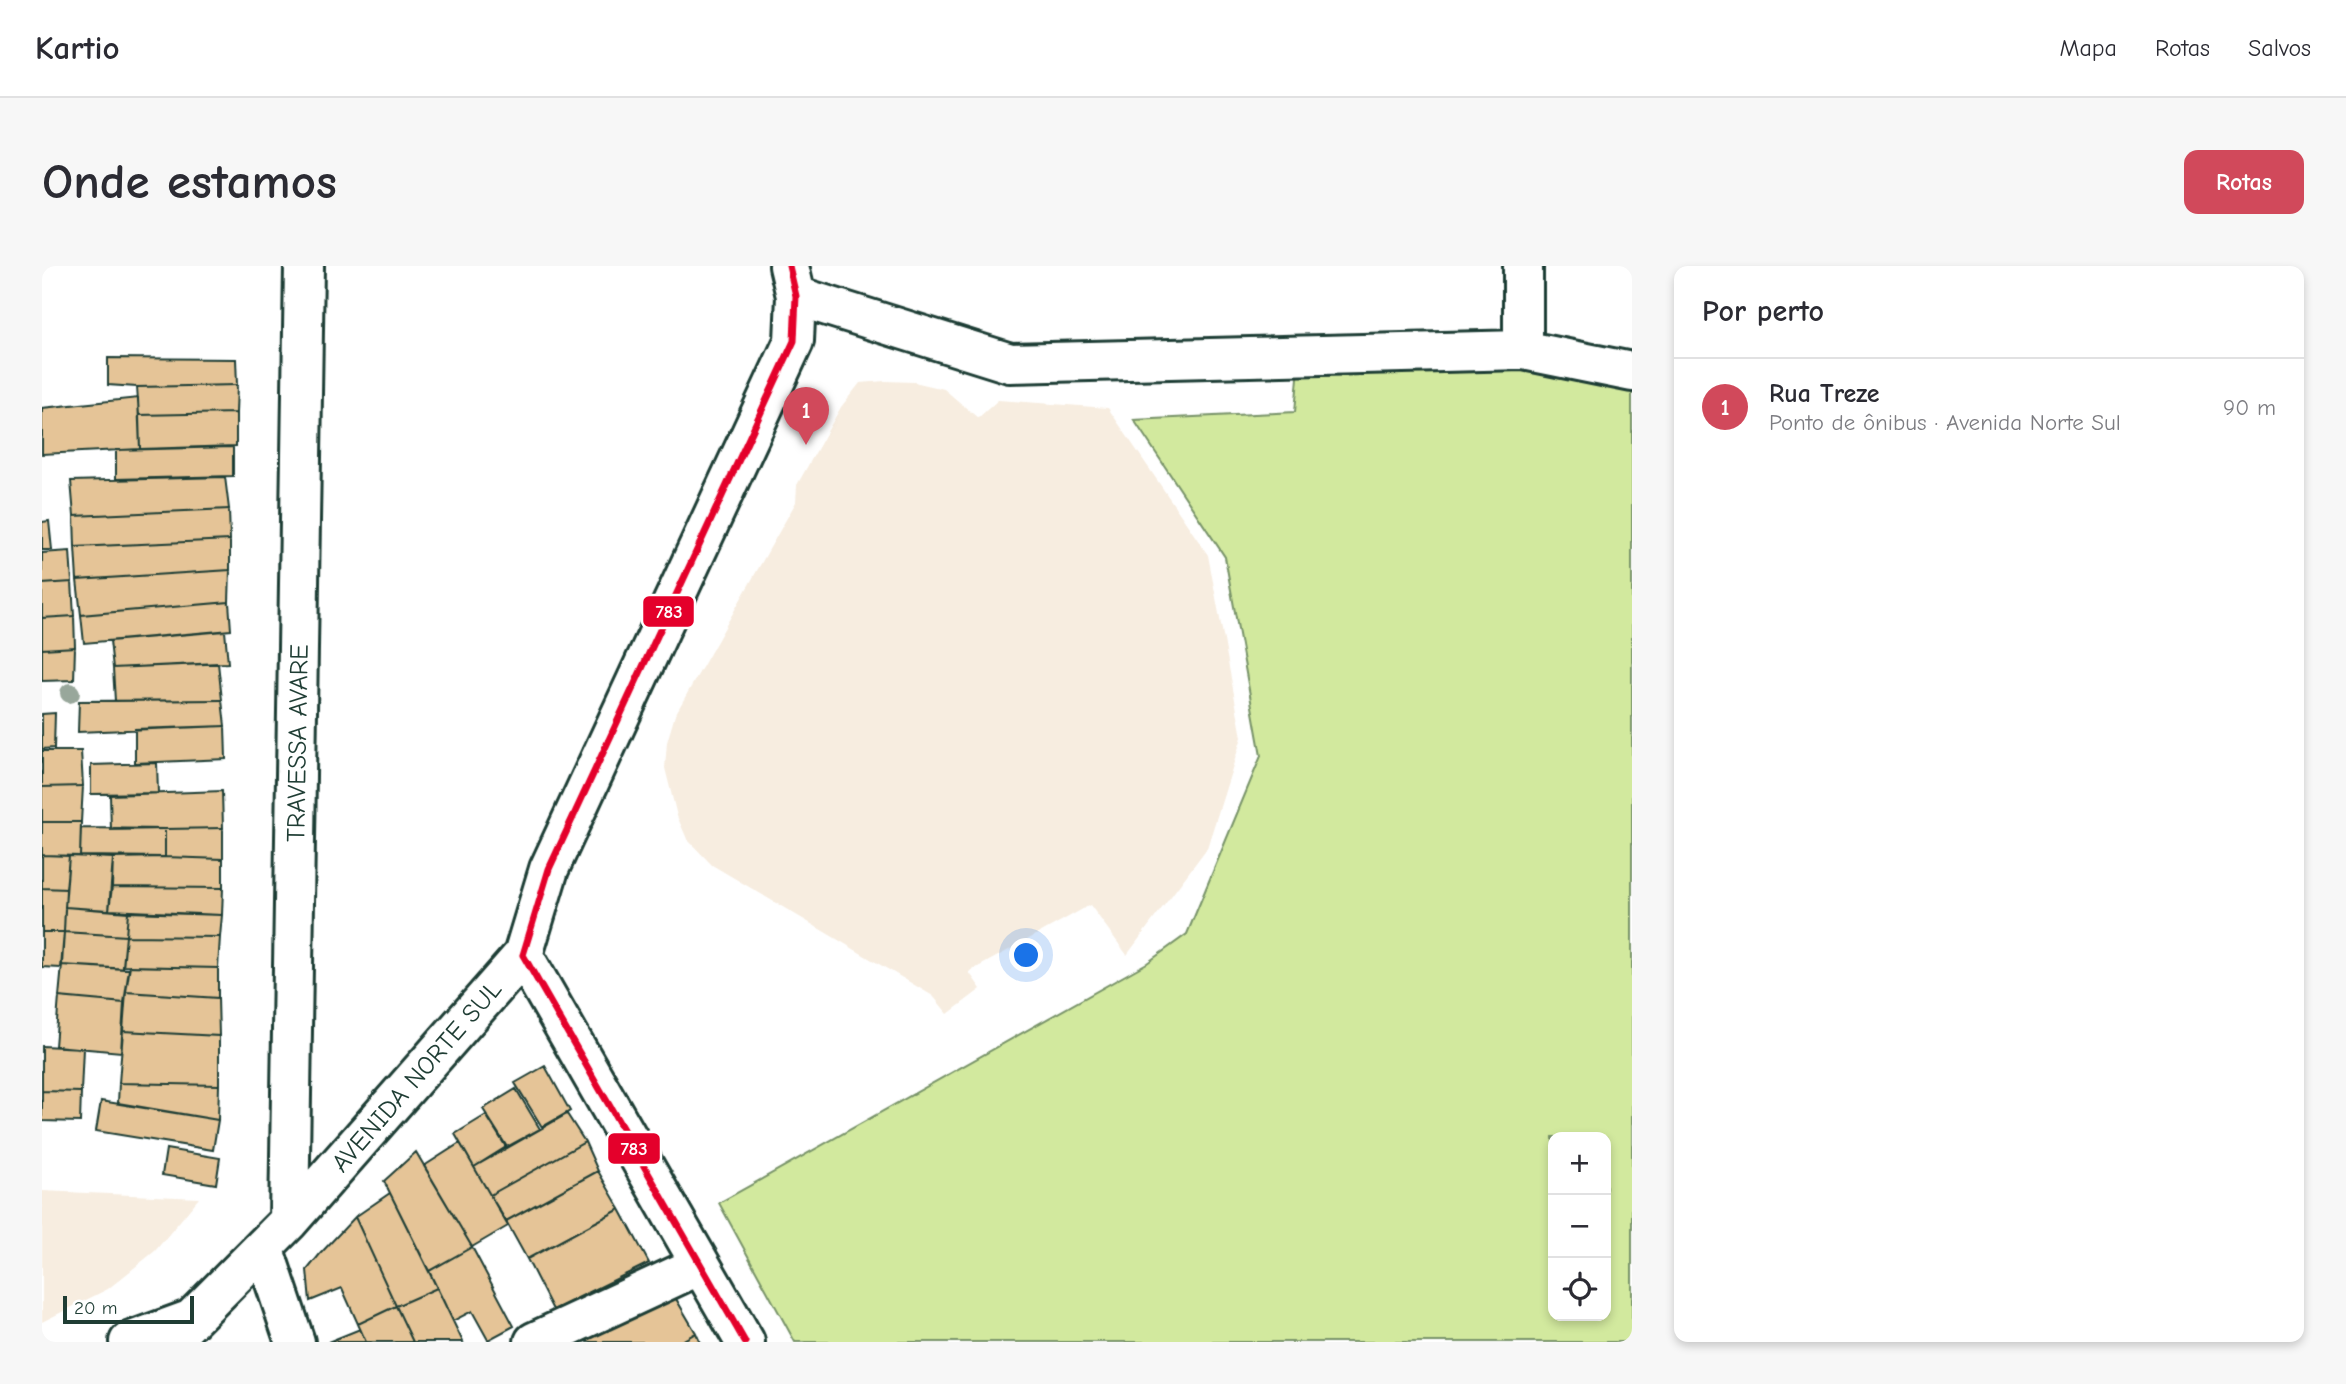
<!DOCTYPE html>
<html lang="pt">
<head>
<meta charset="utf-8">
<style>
	body { margin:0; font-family:"Comic Neue",sans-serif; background:#f7f7f7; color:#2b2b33 }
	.controls { position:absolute; right:21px; bottom:21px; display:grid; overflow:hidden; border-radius:14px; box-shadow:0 4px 10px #0003 }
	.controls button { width:63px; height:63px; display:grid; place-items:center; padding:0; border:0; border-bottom:2px solid #e1e1e2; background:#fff; color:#2b2b33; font:35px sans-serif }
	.scale { position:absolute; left:21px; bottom:18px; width:131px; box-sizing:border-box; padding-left:7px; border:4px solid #1f3d34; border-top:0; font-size:19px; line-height:24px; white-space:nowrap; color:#1f3d34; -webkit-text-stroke:5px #fff; paint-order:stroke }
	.you { position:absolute; left:985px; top:690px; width:24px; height:24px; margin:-18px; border:5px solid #fff; border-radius:50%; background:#1a73e8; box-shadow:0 0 0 10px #1a73e833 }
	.badge { display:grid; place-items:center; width:46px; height:46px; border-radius:50%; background:#d1495b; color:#fff; font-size:23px; font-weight:700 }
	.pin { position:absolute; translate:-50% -58px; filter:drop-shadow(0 2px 4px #0008) }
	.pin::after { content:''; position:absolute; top:37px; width:24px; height:21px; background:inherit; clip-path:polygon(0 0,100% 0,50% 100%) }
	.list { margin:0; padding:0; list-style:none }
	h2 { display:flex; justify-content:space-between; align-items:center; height:91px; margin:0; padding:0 28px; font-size:30px }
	h2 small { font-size:23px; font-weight:400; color:#7c7c81 }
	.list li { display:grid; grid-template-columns:46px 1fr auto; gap:21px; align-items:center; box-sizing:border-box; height:98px; padding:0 28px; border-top:2px solid #e1e1e2 }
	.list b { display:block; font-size:26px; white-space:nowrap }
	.list p { margin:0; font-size:23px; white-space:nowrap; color:#7c7c81 }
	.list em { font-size:23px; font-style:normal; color:#7c7c81 }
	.icon { flex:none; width:38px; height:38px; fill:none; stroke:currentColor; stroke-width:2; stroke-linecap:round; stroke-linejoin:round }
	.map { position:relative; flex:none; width:1590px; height:1076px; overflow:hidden; border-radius:14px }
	header { display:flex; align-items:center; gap:42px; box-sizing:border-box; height:98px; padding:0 35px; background:#fff; border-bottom:2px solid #e1e1e2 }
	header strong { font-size:33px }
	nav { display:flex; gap:38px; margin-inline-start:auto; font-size:24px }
	.intro { display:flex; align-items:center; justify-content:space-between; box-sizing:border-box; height:168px; padding:0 42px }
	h1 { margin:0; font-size:49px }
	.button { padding:18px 32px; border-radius:14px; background:#d1495b; color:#fff; font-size:24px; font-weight:700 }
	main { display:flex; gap:42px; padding:0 42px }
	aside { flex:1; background:#fff; border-radius:14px; box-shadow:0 4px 10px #0003 }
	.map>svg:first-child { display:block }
	.built { fill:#f7ede0 }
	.green { fill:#d2e99e; stroke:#789369; stroke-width:2; fill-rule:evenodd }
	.building { fill:#e5c497; stroke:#1f3d34; stroke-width:2 }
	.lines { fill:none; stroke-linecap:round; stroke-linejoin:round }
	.minor-casing { stroke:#1f3d34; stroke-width:44 }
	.minor { stroke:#fff; stroke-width:38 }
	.bus-1-casing { stroke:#fff; stroke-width:12 }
	.bus-1 { stroke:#e4002b; stroke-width:7 }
	.tree { fill:#98a79b }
	.labels { text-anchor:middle; stroke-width:5; stroke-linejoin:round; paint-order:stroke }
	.street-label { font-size:26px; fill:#1f3d34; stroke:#fff }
	.line-badge { stroke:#fff; stroke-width:2.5 }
	.badge-label { font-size:19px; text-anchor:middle; font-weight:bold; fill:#fff }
</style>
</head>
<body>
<header>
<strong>Kartio</strong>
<nav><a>Mapa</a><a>Rotas</a><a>Salvos</a></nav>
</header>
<div class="intro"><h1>Onde estamos</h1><a class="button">Rotas</a></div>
<main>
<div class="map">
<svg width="1590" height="1076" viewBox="0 0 1590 1076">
	<rect width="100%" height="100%" fill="#fff"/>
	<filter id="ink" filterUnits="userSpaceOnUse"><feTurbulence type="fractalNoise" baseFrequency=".0143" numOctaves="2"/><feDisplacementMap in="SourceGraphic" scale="14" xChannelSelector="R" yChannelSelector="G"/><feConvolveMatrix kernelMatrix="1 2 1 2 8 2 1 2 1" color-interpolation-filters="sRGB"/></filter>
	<g filter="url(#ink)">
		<!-- built -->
		<path class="built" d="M 843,115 L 872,116 L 902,123 L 936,152 L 956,134 L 1066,142 L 1166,289 L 1200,471 L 1165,582 L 1085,689 L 1048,639 L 927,706 L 939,723 L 906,748 L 891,730 L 670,599 L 645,573 L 635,550 L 623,502 L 625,476 L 633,449 L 754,236 L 755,219 L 799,141 L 818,117 Z
			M 0,925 L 157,932 L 113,985 L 66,1023 L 0,1056 Z"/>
		<!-- green -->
		<path class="green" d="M 1483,95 L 1590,118 L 1590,1076 L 753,1076 L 677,937 L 1105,697 L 1145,668 L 1219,490 L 1183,291 L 1092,154 L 1253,146 L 1257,100 ZM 1511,871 L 1564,871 L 1564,1050 L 1511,1050 Z"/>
		<!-- building -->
		<path class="building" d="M 66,92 L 194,93 L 195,119 L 95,121 L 66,119 Z
			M 195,119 L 194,147 L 97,149 L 95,121 Z
			M 96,132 L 98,183 L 0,188 L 0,142 Z
			M 194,147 L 194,180 L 98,183 L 97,149 Z
			M 191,181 L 191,210 L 74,213 L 74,184 Z
			M 183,211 L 187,243 L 32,250 L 29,215 Z
			M 187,243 L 188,274 L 33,281 L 32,250 Z
			M 7,255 L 10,284 L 0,284 L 0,256 Z
			M 188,274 L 188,304 L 35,314 L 33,281 Z
			M 28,285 L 30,316 L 0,318 L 0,287 Z
			M 188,304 L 187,336 L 39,349 L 35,314 Z
			M 30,316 L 32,350 L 0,352 L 0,318 Z
			M 187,336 L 189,364 L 42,377 L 39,349 Z
			M 32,350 L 33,381 L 0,383 L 0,352 Z
			M 183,365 L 186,397 L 71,402 L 68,375 Z
			M 33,381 L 32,414 L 0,415 L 0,383 Z
			M 176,397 L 180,434 L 73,435 L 71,402 Z
			M 180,434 L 183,460 L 36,466 L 37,435 Z
			M 13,447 L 12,482 L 0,483 L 0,448 Z
			M 183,460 L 184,493 L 93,497 L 93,463 Z
			M 0,485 L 39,485 L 41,520 L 0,521 Z
			M 115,497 L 116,527 L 49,528 L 49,499 Z
			M 41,520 L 39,556 L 0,556 L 0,521 Z
			M 180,525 L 181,562 L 69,564 L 68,529 Z
			M 0,556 L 39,556 L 38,590 L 0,589 Z
			M 39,562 L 123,563 L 123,591 L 38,590 Z
			M 181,562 L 181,593 L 123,591 L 123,563 Z
			M 0,589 L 27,590 L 24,623 L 0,622 Z
			M 27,590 L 71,592 L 67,644 L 23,641 Z
			M 123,591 L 181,593 L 181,622 L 70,621 L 71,592 Z
			M 70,621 L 181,622 L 180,649 L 67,644 Z
			M 0,622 L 24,623 L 22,666 L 0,666 Z
			M 23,641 L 86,646 L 84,670 L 22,666 Z
			M 86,646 L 180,649 L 178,671 L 84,670 Z
			M 0,666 L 22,666 L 19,702 L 0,701 Z
			M 22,666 L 84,670 L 81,703 L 20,699 Z
			M 84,670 L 178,671 L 176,702 L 81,700 Z
			M 20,699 L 87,703 L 82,737 L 17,731 Z
			M 88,700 L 176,702 L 176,732 L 84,726 Z
			M 84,726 L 176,732 L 177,770 L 81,765 Z
			M 17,731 L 82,737 L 79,786 L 13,780 Z
			M 81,765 L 177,770 L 177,819 L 77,817 Z
			M 0,780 L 41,782 L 39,826 L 0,825 Z
			M 503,800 L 528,845 L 500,861 L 473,817 Z
			M 77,817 L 177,819 L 176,854 L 76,837 Z
			M 474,823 L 498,863 L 465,881 L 441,843 Z
			M 0,825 L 39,826 L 38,856 L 0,855 Z
			M 59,835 L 176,854 L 171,884 L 54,865 Z
			M 525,848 L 543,876 L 448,929 L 432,901 Z
			M 444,849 L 464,881 L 432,901 L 413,868 Z
			M 543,876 L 556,905 L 464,955 L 448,929 Z
			M 418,877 L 466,960 L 430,981 L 382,900 Z
			M 124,883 L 178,892 L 174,918 L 120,909 Z
			M 374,886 L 430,981 L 387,1005 L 342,915 Z
			M 556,905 L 578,943 L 485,993 L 464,955 Z
			M 348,927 L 395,1022 L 354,1040 L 313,951 Z
			M 578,943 L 607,997 L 511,1044 L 485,993 Z
			M 313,951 L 354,1040 L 316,1058 L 300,1022 L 268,1035 L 265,1004 L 278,988 Z
			M 430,981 L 472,1060 L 446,1074 L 430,1045 L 411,1055 L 387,1005 Z
			M 395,1022 L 421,1076 L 371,1076 L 354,1040 Z
			M 630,1026 L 654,1067 L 638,1076 L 545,1076 L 543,1073 Z
			M 354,1040 L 371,1076 L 324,1076 L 316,1058 Z
			M 318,1063 L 324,1076 L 286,1076 Z
			M 654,1067 L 658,1076 L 638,1076 Z"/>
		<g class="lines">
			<!-- minor casing -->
			<g class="minor-casing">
				<path id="minor" d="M 754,30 L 968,97 L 1481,84 L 1590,106
					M 1481,84 L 1481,0
					M 481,689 L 703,1076
					M 247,955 L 262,0
					M 221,981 L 253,1076
					M 87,1076 L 150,1053
					M 127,1076 L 247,955 L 481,689 L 507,603 L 752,75 L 754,30 L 747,0
					M 492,1076 L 658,999"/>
			</g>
			<!-- minor -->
			<use href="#minor" class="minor"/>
			<!-- bus-1 casing -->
			<g class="bus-1-casing">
				<path id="bus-1" d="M 481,689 L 507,603 L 752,75 L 754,30 L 747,0
					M 481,689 L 703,1076"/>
			</g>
			<!-- bus-1 -->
			<use href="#bus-1" class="bus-1"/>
		</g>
		<!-- trees -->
		<circle class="tree" cx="28" cy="427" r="10"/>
	</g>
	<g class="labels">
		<!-- street labels -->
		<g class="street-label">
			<text transform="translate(255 477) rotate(-89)" y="9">TRAVESSA AVARE</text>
			<text transform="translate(374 810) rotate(-49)" y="9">AVENIDA NORTE SUL</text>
		</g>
	</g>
	<g class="line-badge">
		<rect x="600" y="329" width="53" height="33" rx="7" fill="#e4002b"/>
		<rect x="565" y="866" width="54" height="33" rx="7" fill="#e4002b"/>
	</g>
	<g class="badge-label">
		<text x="627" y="352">783</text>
		<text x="592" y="889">783</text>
	</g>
</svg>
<div class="controls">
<button>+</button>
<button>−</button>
<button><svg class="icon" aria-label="locate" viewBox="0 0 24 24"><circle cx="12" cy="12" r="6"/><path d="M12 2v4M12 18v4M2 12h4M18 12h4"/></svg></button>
</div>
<div class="scale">20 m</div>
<div class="you"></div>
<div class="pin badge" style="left:764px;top:179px">1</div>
</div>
<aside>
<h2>Por perto<small></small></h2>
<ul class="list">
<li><span class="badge">1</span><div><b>Rua Treze</b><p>Ponto de ônibus · Avenida Norte Sul</p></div><em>90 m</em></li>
</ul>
</aside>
</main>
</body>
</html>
